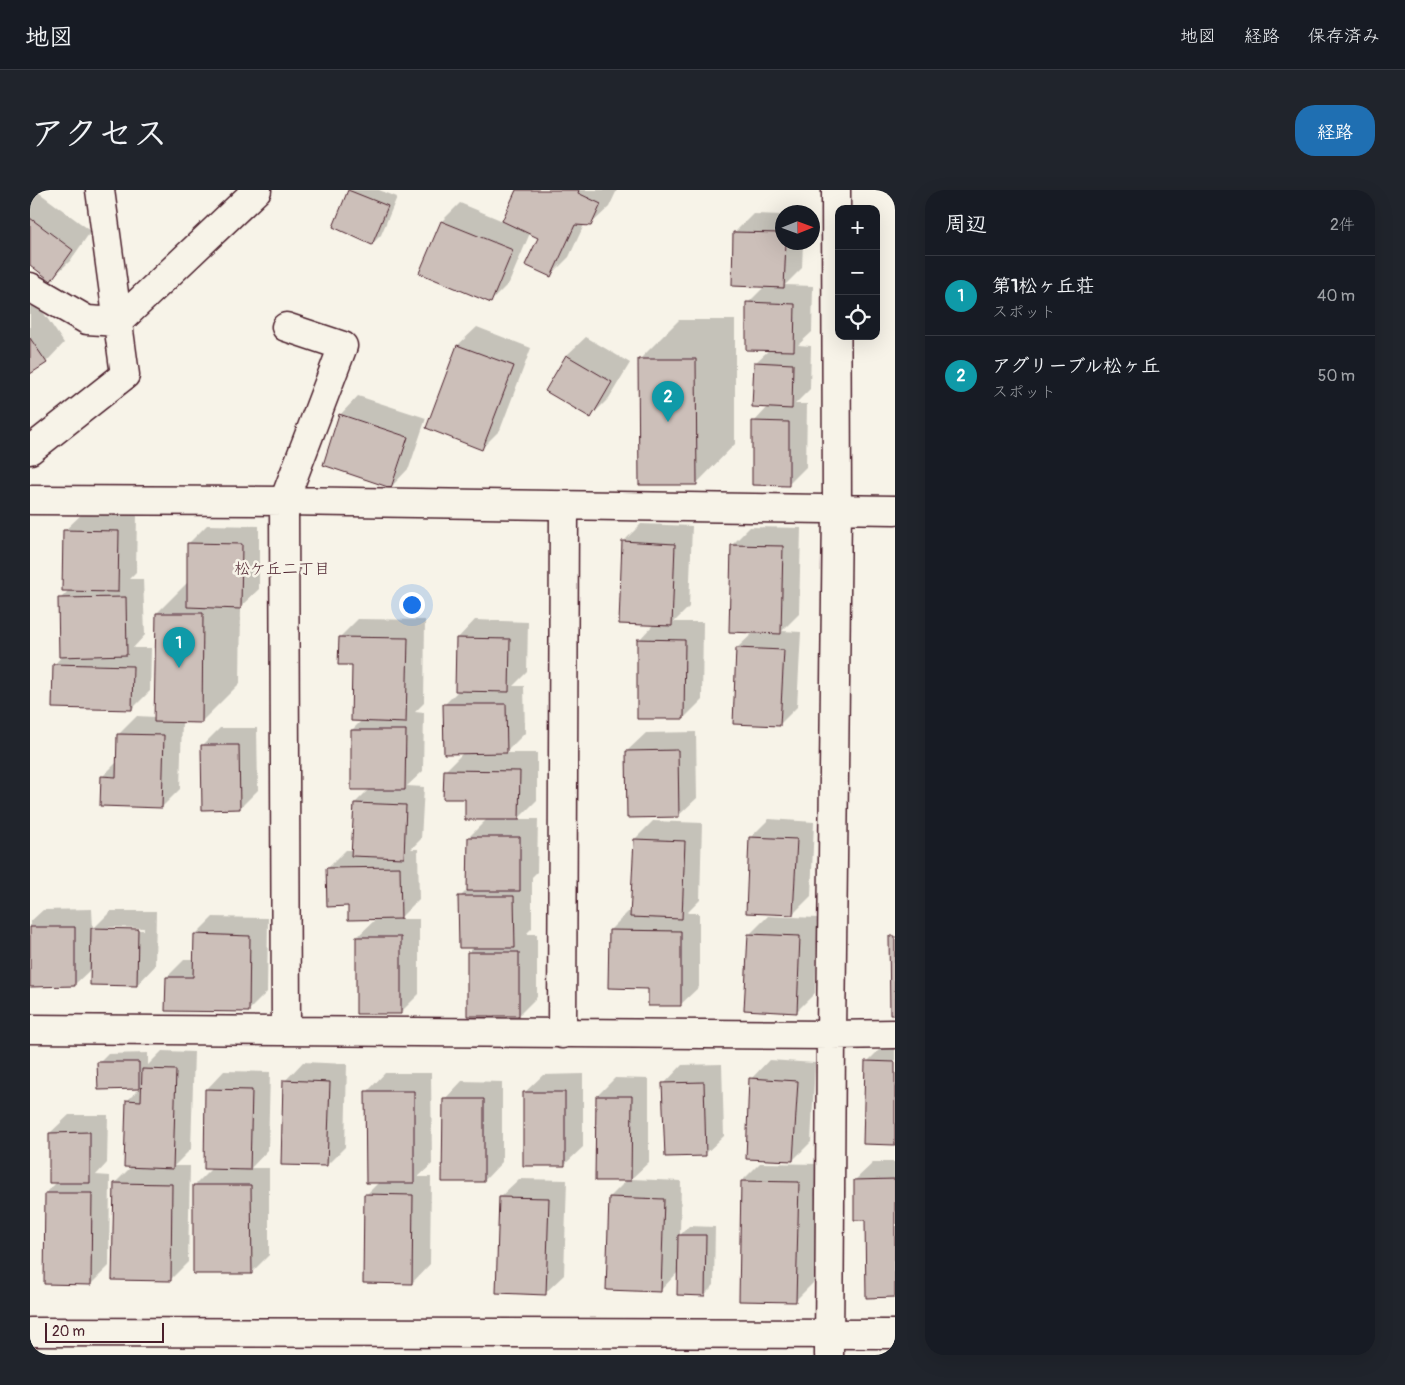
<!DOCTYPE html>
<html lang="ja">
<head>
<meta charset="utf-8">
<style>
	body { margin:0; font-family:Pangolin,"Klee One",sans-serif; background:#20242c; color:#f1f3f6 }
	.controls { position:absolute; right:15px; top:15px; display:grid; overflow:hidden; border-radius:10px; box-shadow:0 5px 20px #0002 }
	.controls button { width:45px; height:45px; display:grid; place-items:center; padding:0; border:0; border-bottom:1px solid #363941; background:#171b24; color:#f1f3f6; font:25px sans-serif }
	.compass { position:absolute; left:745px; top:15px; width:45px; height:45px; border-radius:50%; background:#171b24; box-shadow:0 5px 20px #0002; rotate:89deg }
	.scale { position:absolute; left:15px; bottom:12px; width:119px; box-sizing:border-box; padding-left:5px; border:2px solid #4a1f2b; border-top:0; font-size:14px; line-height:18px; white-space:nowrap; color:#4a1f2b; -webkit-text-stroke:4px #f7f3e8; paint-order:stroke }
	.you { position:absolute; left:381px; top:414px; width:18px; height:18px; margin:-12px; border:4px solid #fff; border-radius:50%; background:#1a73e8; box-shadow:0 0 0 8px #1a73e833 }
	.badge { display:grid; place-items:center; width:32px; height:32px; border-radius:50%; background:#1f6fb2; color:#fff; font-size:16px; font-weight:700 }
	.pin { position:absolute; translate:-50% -41px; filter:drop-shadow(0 1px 2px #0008) }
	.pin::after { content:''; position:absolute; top:26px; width:18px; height:15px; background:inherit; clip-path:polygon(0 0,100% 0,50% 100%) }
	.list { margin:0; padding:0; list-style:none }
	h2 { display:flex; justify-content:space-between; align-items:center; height:65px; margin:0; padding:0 20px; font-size:21px }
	h2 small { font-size:16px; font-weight:400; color:#9ea1a6 }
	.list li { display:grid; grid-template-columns:32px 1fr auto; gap:15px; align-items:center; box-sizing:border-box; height:80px; padding:0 20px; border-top:1px solid #363941 }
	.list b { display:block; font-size:19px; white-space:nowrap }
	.list p { margin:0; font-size:16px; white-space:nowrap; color:#9ea1a6 }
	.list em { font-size:16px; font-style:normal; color:#9ea1a6 }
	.icon { flex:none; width:28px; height:28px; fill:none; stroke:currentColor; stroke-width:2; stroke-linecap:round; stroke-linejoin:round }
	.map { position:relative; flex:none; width:865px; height:1165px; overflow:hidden; border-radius:20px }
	header { display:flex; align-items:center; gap:30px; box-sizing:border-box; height:70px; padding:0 25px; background:#171b24; border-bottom:1px solid #363941 }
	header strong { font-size:24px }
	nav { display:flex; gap:28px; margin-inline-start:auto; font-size:18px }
	.intro { display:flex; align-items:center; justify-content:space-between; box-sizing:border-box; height:120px; padding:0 30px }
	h1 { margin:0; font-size:35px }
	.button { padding:12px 22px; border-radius:20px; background:#1f6fb2; color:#fff; font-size:18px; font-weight:700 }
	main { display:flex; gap:30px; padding:0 30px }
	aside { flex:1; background:#171b24; border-radius:20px; box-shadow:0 5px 20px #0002 }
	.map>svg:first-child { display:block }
	.shadow { fill:#0003; fill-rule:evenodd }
	.building { fill:#ccbfb9; stroke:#4a1f2b }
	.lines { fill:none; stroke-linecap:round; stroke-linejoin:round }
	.street-casing { stroke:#4a1f2b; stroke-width:31 }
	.secondary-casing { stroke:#4a1f2b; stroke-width:31 }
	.street { stroke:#f7f3e8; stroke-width:28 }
	.secondary { stroke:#f7f3e8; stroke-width:28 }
	.labels { text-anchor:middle; stroke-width:5; stroke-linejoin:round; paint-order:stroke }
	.neighbourhood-label { font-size:16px; fill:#4a1f2b; stroke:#f7f3e8 }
</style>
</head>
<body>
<header>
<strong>地図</strong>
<nav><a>地図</a><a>経路</a><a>保存済み</a></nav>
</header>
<div class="intro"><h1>アクセス</h1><a class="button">経路</a></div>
<main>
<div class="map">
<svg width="865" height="1165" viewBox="0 0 865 1165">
	<rect width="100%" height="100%" fill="#f7f3e8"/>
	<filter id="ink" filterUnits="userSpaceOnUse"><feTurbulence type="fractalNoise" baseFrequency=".02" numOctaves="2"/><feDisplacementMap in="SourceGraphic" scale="10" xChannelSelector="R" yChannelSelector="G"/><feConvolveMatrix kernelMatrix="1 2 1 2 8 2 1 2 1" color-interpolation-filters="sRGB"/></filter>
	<g filter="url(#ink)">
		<!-- shadow -->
		<path class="shadow" d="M 320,0 L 349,0 L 367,7 L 351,45 L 342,54 L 319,1 Z
			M 488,0 L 587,0 L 579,17 L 560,35 L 554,35 L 539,67 L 521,85 L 510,47 L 500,43 L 479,93 L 461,111 L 412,31 L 430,13 L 473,31 Z
			M 8,2 L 61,41 L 40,71 L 21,89 L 0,74 L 0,10 Z
			M 723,24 L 752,25 L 752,52 L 773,52 L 772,78 L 755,95 L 783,96 L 782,142 L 768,155 L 781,156 L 780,199 L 765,214 L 777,214 L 776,277 L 758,295 L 724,232 L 739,216 L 725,173 L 739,160 L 718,113 L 735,96 L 705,42 Z
			M 0,103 L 34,153 L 16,172 L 0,183 Z
			M 649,130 L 705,130 L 705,254 L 666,294 L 610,169 Z
			M 447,137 L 501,158 L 470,240 L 452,258 L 397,237 L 428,155 Z
			M 556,147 L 600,173 L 579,208 L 561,226 L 517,201 L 537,165 Z
			M 328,206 L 396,228 L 379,278 L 361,297 L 310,225 Z
			M 53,323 L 107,324 L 106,382 L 99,389 L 113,389 L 115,445 L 103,458 L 121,458 L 120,501 L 102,519 L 24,475 L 33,465 L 30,409 L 39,400 L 34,341 Z
			M 611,334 L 662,336 L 659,417 L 644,432 L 673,432 L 672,510 L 654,528 L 609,450 L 624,434 L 593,352 Z
			M 177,335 L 229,336 L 229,399 L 211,416 L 210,493 L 171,532 L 152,531 L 150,599 L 132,617 L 72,587 L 88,571 L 89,544 L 107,526 L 125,527 L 127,423 L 158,392 L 159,353 Z
			M 720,337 L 771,338 L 769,424 L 752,441 L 771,442 L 767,517 L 749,535 L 707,458 L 724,442 L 702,355 Z
			M 328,429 L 395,430 L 394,513 L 385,522 L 394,523 L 393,581 L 377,596 L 394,597 L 391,649 L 381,659 L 388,659 L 389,709 L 369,729 L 389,729 L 389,804 L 370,823 L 327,747 L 347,728 L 319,715 L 298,678 L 316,660 L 323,660 L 325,613 L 339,599 L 322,540 L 332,530 L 323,474 L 310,447 Z
			M 445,430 L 498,432 L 497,482 L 483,496 L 494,496 L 495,543 L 475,563 L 507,563 L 507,610 L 488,629 L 508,629 L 507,682 L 502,687 L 502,738 L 496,744 L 507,744 L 507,807 L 489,825 L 438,763 L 444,757 L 430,707 L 439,698 L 439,647 L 458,628 L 437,608 L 415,581 L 434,562 L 414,515 L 429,500 L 427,449 Z
			M 190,538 L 227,538 L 228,600 L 210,618 L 172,556 Z
			M 666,542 L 667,608 L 648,626 L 597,561 L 616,543 Z
			M 739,629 L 784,632 L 781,706 L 763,724 L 720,648 Z
			M 623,631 L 672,633 L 670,710 L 657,723 L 669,723 L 669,797 L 650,815 L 619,797 L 580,740 L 598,722 L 602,722 L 605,649 Z
			M 62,719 L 63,739 L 81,721 L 126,721 L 125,776 L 107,795 L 62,778 L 44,795 L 0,796 L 0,732 L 13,720 ZM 79,737 L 114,738 L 114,740 L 79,740 Z
			M 738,726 L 788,728 L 785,803 L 767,821 L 719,745 Z
			M 183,727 L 238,728 L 237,802 L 219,820 L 137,787 L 155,769 L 164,769 L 165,745 Z
			M 855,854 L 865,854 L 865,953 L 837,872 Z
			M 132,861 L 164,862 L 161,959 L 144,976 L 160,976 L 158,1072 L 140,1090 L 85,993 L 102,976 L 97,911 L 110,898 L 69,899 L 69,873 L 78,864 L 118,863 L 118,875 Z
			M 739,870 L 785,873 L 781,952 L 763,970 L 721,889 Z
			M 273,872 L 317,874 L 315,957 L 297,975 L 255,891 Z
			M 692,874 L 694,946 L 675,964 L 634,894 L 652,875 Z
			M 194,881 L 240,882 L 238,960 L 221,978 L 239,978 L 239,1065 L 221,1083 L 164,996 L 182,978 L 176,900 Z
			M 355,883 L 401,883 L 402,974 L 388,987 L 401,987 L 400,1074 L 382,1093 L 336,1005 L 349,992 L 337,902 Z
			M 553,884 L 553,957 L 534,975 L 494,903 L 513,885 Z
			M 585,888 L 619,889 L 619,972 L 601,989 L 651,991 L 650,1045 L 659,1036 L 685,1037 L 684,1095 L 674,1105 L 648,1082 L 630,1101 L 580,1007 L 597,990 L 567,906 Z
			M 432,891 L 472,892 L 472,972 L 454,991 L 414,910 Z
			M 39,925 L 78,925 L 77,973 L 66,985 L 80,986 L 79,1076 L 61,1094 L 16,1003 L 27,992 L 20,943 Z
			M 844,972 L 865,972 L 865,1106 L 837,1028 L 825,990 Z
			M 730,973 L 787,974 L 784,1092 L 766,1110 L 712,991 Z
			M 489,989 L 537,990 L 534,1085 L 515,1103 L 470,1007 Z"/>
		<!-- building -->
		<path class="building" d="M 318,0 L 358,16 L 342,55 L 303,37 Z
			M 486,0 L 549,0 L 548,3 L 571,14 L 561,36 L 545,35 L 521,87 L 495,75 L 508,48 L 472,31 Z
			M 0,28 L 43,60 L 21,91 L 0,75 Z
			M 411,31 L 483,60 L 461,113 L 389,83 Z
			M 703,42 L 752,43 L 752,52 L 756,52 L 754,98 L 702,96 Z
			M 716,112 L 765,114 L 764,161 L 716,160 Z
			M 0,148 L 17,173 L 0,184 Z
			M 427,155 L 484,176 L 452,260 L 396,238 Z
			M 536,165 L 582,192 L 561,228 L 515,201 Z
			M 608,169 L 666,169 L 667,295 L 609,295 Z
			M 724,172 L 763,174 L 762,219 L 722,217 Z
			M 309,224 L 378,247 L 361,298 L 293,275 Z
			M 722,231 L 759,232 L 759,296 L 722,295 Z
			M 33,340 L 89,341 L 88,402 L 32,401 Z
			M 592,351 L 645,354 L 642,436 L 589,434 Z
			M 157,353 L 212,354 L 211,419 L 157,417 Z
			M 701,355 L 753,356 L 751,444 L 699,442 Z
			M 96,407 L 97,465 L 29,467 L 28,408 Z
			M 126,423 L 173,423 L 172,533 L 124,532 Z
			M 309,447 L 378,448 L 376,533 L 321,531 L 322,475 L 308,475 Z
			M 426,448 L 480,449 L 479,502 L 425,501 Z
			M 607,449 L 655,450 L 654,529 L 607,529 Z
			M 706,458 L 754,460 L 750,536 L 703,534 Z
			M 23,474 L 103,476 L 102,520 L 22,518 Z
			M 413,514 L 476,514 L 477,563 L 414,564 Z
			M 321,540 L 376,540 L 375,600 L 321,600 Z
			M 87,544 L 134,545 L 132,618 L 70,616 L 71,586 L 86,587 Z
			M 171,555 L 209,555 L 210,619 L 172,620 Z
			M 648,560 L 649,627 L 597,628 L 596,561 Z
			M 414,580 L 490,581 L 489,630 L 435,630 L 435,609 L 413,609 Z
			M 324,613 L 376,615 L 374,668 L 321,666 Z
			M 438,647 L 490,647 L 490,701 L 437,701 Z
			M 719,647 L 767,649 L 763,725 L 716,723 Z
			M 604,649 L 655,651 L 652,729 L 600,727 Z
			M 370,677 L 371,729 L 318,730 L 318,716 L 297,717 L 296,678 Z
			M 428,706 L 484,706 L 485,758 L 429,758 Z
			M 0,737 L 45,737 L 45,796 L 0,797 Z
			M 61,738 L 108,739 L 107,796 L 60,795 Z
			M 579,740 L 651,741 L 651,816 L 618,816 L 618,799 L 578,798 Z
			M 164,744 L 220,746 L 219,822 L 135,821 L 136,787 L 163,787 Z
			M 718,744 L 770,746 L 767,823 L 714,820 Z
			M 859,746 L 865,746 L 865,825 L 860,825 Z
			M 326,747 L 371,747 L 371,824 L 326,824 Z
			M 437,762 L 489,762 L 489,826 L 437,826 Z
			M 835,871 L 865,872 L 865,955 L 833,954 Z
			M 67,872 L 109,872 L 109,899 L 68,900 Z
			M 112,879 L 146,880 L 143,979 L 94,977 L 96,910 L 111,911 Z
			M 719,888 L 768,891 L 763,971 L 716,969 Z
			M 253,890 L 300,892 L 297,976 L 251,975 Z
			M 674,892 L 676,966 L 635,967 L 632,893 Z
			M 175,899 L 222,900 L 220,980 L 174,979 Z
			M 335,901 L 384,901 L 384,993 L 336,993 Z
			M 493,902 L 535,902 L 535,976 L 493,976 Z
			M 566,906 L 602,906 L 601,991 L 565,991 Z
			M 413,909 L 454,909 L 454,992 L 412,992 Z
			M 60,942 L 60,993 L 19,993 L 19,943 Z
			M 865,989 L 865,1107 L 836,1108 L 835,1030 L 824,1030 L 824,990 Z
			M 711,991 L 769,992 L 766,1112 L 709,1111 Z
			M 84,993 L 142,994 L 141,1091 L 82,1090 Z
			M 163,995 L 221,995 L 222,1084 L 163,1084 Z
			M 15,1003 L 62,1003 L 61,1095 L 14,1094 Z
			M 334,1004 L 383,1005 L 382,1094 L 333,1093 Z
			M 469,1007 L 519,1008 L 516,1105 L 466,1103 Z
			M 579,1007 L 634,1009 L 631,1102 L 576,1100 Z
			M 648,1045 L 676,1045 L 675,1106 L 647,1105 Z"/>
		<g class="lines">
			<!-- street casing -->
			<g class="street-casing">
				<path id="street" d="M 0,97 L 57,130 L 88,132 L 227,0
					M 0,260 L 95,185 L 70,0
					M 0,310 L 254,311 L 865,320
					M 0,839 L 801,845 L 865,844
					M 256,841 L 254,311 L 313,156 L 256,137
					M 532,844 L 534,316
					M 799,1165 L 801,845 L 807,319 L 806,0"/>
			</g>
			<!-- secondary casing -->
			<g class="secondary-casing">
				<path id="secondary" d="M 0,1142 L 865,1144"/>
			</g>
			<!-- street -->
			<use href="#street" class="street"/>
			<!-- secondary -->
			<use href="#secondary" class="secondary"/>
		</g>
	</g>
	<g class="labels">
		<!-- neighbourhood labels -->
		<g class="neighbourhood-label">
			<text x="252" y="384">松ケ丘二丁目</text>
		</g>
	</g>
</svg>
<div class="controls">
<button>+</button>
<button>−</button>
<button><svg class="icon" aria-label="locate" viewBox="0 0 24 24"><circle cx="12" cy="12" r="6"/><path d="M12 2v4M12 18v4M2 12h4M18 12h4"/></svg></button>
</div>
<svg class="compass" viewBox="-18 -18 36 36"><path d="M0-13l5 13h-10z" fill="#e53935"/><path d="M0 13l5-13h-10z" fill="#9ea1a6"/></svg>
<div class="scale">20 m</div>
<div class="you"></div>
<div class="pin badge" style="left:149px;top:478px;background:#0f9aa8">1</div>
<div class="pin badge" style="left:638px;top:232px;background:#0f9aa8">2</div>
</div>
<aside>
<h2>周辺<small>2件</small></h2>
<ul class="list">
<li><span class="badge" style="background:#0f9aa8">1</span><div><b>第1松ヶ丘荘</b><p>スポット</p></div><em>40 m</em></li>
<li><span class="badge" style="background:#0f9aa8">2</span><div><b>アグリーブル松ヶ丘</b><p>スポット</p></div><em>50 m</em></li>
</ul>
</aside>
</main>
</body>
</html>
